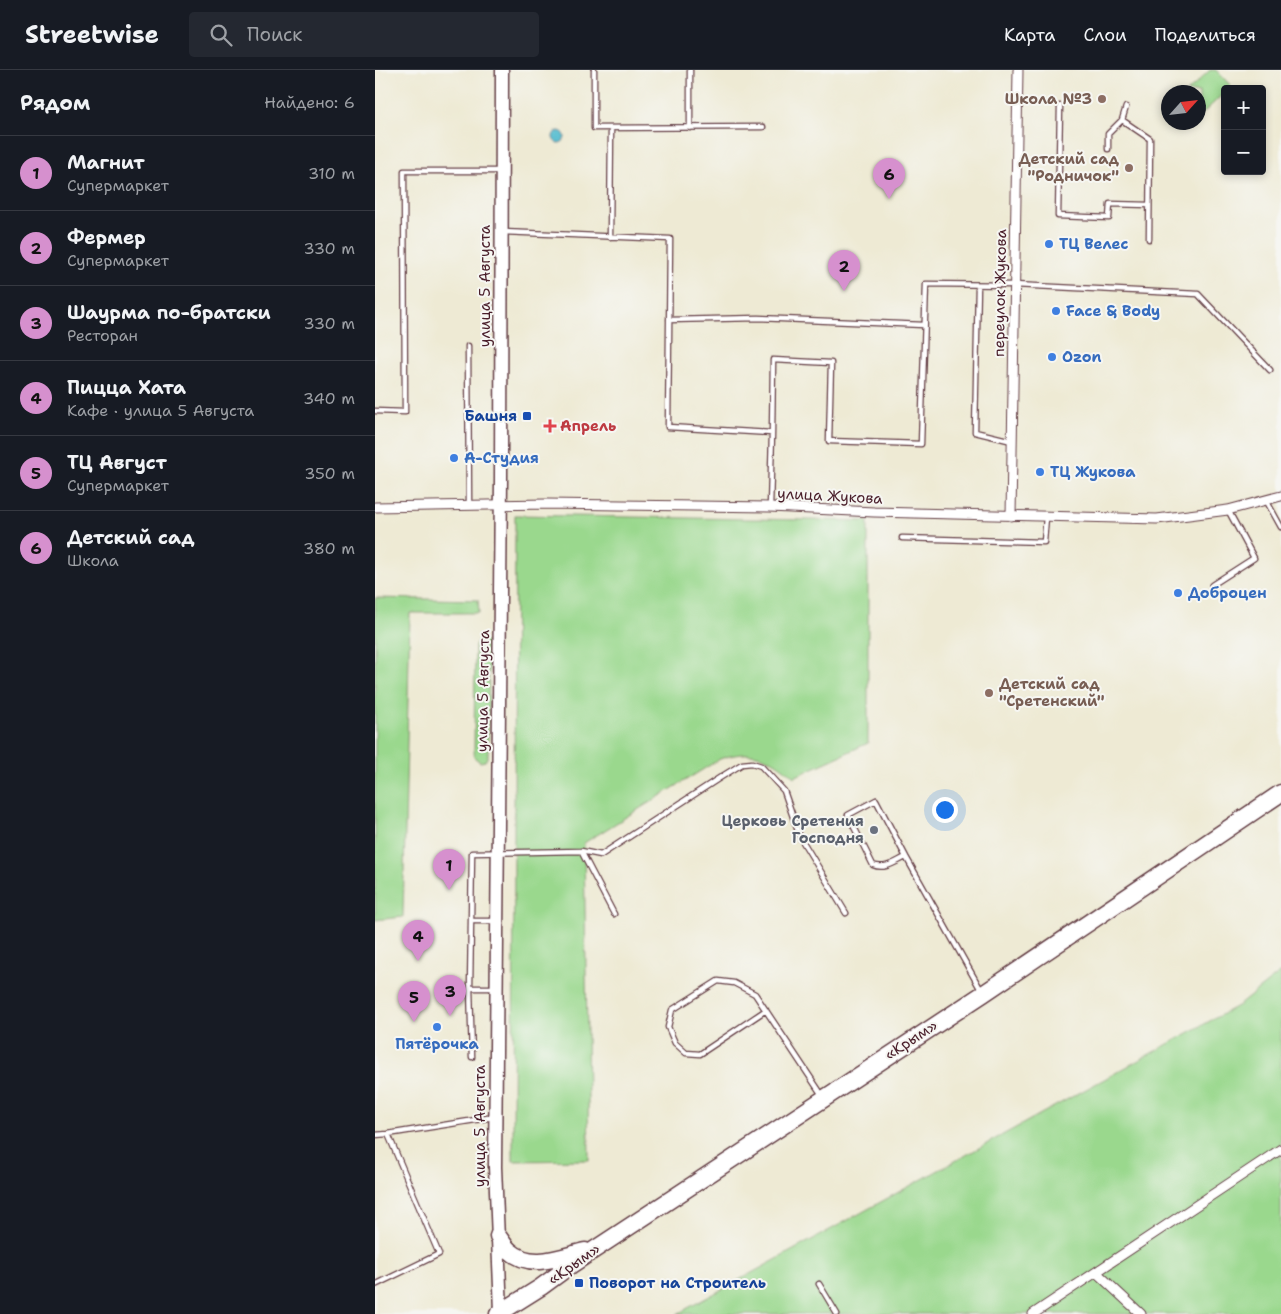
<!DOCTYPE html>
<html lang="ru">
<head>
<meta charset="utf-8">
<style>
	body { margin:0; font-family:"Shantell Sans",sans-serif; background:#242831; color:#f1f3f6 }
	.controls { position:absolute; right:15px; top:15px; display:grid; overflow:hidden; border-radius:5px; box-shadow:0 2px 8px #0003 }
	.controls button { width:45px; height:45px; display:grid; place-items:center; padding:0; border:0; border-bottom:1px solid #363941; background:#171b24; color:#f1f3f6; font:25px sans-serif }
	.compass { position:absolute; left:786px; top:15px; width:45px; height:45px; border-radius:50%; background:#171b24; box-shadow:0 2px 8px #0003; rotate:63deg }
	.you { position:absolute; left:569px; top:739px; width:18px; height:18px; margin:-12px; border:4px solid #fff; border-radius:50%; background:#1a73e8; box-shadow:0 0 0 8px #1a73e833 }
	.badge { display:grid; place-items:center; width:32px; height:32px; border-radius:50%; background:#d690ce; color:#111; font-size:16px; font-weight:700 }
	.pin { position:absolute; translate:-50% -41px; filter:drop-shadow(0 1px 2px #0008) }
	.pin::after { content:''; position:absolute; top:26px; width:18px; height:15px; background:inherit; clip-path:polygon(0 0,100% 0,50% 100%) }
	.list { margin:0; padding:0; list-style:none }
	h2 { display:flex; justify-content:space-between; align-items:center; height:65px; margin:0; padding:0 20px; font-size:21px }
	h2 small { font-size:16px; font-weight:400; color:#9ea1a6 }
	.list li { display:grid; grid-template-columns:32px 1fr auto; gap:15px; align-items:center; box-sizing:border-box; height:75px; padding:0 20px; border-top:1px solid #363941 }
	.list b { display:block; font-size:19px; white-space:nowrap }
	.list p { margin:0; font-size:16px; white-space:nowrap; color:#9ea1a6 }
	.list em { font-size:16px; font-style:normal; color:#9ea1a6 }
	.icon { flex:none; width:28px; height:28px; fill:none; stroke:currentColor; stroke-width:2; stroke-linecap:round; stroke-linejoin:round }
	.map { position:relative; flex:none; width:906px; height:1244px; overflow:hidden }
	header { display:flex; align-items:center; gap:30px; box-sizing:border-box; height:70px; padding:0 25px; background:#171b24; border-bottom:1px solid #363941 }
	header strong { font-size:24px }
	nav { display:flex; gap:28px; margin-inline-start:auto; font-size:18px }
	.search { width:350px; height:45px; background:#242831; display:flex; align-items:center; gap:12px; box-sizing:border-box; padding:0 18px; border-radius:5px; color:#9ea1a6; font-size:19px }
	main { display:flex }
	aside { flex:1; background:#171b24 }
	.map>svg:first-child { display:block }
	.green { fill:#9ad88d; stroke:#727c5c }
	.water { fill:#53bccf; stroke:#4e6e7d }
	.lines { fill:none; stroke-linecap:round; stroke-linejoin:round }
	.lane-casing { stroke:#633d44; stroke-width:7 }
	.street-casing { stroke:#633d44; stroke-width:11 }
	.secondary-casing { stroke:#633d44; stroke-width:15 }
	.highway-casing { stroke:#633d44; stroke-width:19 }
	.lane { stroke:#fff; stroke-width:4.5 }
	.street { stroke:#fff; stroke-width:9 }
	.secondary { stroke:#fff; stroke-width:12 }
	.highway { stroke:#fff; stroke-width:16 }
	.education-dot { fill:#8d6e63; stroke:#f6f6f2; stroke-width:2 }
	.shop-dot { fill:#3f7fe0; stroke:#f6f6f2; stroke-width:2 }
	.transit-dot { fill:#1a4fb4; stroke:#f6f6f2; stroke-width:2 }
	.health-dot { fill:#e0444e; stroke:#f6f6f2; stroke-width:2 }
	.worship-dot { fill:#6b7280; stroke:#f6f6f2; stroke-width:2 }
	.labels { text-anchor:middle; stroke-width:4; stroke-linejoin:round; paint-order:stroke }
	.education-label { font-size:15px; font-weight:bold; fill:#785e54; stroke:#f6f6f2; text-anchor:end }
	.shop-label { font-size:15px; font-weight:bold; fill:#366cbe; stroke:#f6f6f2; text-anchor:start }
	.street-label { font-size:15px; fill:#4a1f2b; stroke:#f6f6f2 }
	.transit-label { font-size:15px; font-weight:bold; fill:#164399; stroke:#f6f6f2; text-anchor:end }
	.health-label { font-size:15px; font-weight:bold; fill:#be3a42; stroke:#f6f6f2; text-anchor:start }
	.worship-label { font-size:15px; font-weight:bold; fill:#5b616d; stroke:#f6f6f2; text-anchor:end }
</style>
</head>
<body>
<header>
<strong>Streetwise</strong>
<div class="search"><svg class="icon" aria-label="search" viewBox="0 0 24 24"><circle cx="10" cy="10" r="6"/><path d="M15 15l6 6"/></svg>Поиск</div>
<nav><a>Карта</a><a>Слои</a><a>Поделиться</a></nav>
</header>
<main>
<aside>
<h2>Рядом<small>Найдено: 6</small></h2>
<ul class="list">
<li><span class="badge">1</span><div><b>Магнит</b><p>Супермаркет</p></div><em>310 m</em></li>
<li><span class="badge">2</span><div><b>Фермер</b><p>Супермаркет</p></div><em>330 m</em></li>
<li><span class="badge">3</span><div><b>Шаурма по-братски</b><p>Ресторан</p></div><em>330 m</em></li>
<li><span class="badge">4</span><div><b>Пицца Хата</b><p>Кафе · улица 5 Августа</p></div><em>340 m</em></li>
<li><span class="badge">5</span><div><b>ТЦ Август</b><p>Супермаркет</p></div><em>350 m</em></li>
<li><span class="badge">6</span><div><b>Детский сад</b><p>Школа</p></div><em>380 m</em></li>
</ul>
</aside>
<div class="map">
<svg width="906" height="1244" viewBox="0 0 906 1244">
	<rect width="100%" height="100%" fill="#f6f6f2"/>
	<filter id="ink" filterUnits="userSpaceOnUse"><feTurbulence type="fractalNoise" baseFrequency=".02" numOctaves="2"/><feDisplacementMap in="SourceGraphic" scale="10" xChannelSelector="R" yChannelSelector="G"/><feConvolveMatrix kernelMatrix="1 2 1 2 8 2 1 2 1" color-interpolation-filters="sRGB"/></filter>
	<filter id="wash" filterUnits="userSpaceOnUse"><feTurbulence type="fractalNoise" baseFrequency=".0096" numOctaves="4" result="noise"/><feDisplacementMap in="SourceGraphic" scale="20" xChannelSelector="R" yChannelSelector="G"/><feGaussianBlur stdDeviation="1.12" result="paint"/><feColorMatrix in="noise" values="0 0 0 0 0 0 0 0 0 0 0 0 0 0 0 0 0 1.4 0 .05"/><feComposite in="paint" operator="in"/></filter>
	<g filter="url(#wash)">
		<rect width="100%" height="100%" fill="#eeead4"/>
		<!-- green -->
		<path class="green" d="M 835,0 L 841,0 L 856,16 L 853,19 L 850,19 L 850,22 L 824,47 L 824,22 L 812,22 Z
			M 140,445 L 493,451 L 493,673 L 419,707 C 395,685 376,678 345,689 L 209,773 L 214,1090 L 138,1091 Z
			M 0,528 L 103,530 L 104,543 L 35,543 L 28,847 L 0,850 Z
			M 108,569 L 114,575 L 113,686 L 110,691 L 105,692 L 99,687 L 100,575 L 103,570 Z
			M 906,902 L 906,1244 L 302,1244 L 864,935 Z"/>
		<!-- water -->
		<path class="water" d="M178 67a6 6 0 1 1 12 0a6 6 0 1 1-12 0Z"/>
	</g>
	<g filter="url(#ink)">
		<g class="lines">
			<!-- lane casing -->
			<g class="lane-casing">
				<path id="lane" d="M 219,0 L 219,58 L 388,57
					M 315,0 L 315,58
					M 685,36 L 683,146 L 734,148 L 735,134 L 774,135
					M 747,50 L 775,69 L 774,169
					M 733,79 L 733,64 L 747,50 L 751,37
					M 128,162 L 295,169 L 293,357 L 397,363 L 398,290 L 456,293 L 454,371 L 546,374 L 551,214 L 639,215 L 823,224 L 895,300
					M 235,167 L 236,58
					M 603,215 L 600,362 L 637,371
					M 294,250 L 383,248 L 549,255
					M 93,276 L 94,435
					M 0,341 L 30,342 L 29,101 L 125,101
					M 891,430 L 906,457
					M 395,437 L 397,363
					M 527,468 L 669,472 L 671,447
					M 837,515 L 879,488 L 853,440
					M 206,781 L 239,844
					M 531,787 C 520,792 510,800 498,795 L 473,745 L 501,730 L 531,787 L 606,920
					M 96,851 L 122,851
					M 95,918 L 121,918
					M 391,940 L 325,984 L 311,983 L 300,973 L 293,957 L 297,940 L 343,911 L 359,913 L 380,924 L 447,1025
					M 97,987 L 95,918 L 97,783 L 206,781 L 226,785 L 346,707 L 367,694 L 377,693 L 386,696 L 409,721 L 425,767 L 471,843
					M 0,1065 L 13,1064 L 119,1047
					M 444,1214 L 462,1244
					M 0,1215 L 64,1184 L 13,1064"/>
			</g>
			<!-- street casing -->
			<g class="street-casing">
				<path id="street" d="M 0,437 L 171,434 L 395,437 L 499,442 L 782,449 L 853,440 L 906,426
					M 636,446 L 643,0
					M 721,1202 L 766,1244
					M 658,1244 L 906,1079"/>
			</g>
			<!-- secondary casing -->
			<g class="secondary-casing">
				<path id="secondary" d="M 126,1241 L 120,1097 L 126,409 L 127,0"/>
			</g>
			<!-- highway casing -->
			<g class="highway-casing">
				<path id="highway" d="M 123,1166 C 127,1171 130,1177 135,1181 C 156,1200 185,1187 210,1181
					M 123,1244 L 166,1217 L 196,1195 L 608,924 L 906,723"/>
			</g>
			<!-- lane -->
			<use href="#lane" class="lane"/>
			<!-- street -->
			<use href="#street" class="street"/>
			<!-- secondary -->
			<use href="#secondary" class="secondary"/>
			<!-- highway -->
			<use href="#highway" class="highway"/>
		</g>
	</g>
	<!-- markers -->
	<g class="education-dot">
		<circle cx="727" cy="29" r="5"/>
		<circle cx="754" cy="98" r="5"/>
		<circle cx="614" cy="623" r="5"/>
	</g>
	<g class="shop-dot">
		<circle cx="674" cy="174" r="5"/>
		<circle cx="681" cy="241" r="5"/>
		<circle cx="677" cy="287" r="5"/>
		<circle cx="79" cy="388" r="5"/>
		<circle cx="665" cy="402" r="5"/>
		<circle cx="803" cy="523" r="5"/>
		<circle cx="62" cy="957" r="5"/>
	</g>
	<g class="transit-dot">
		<rect x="147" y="341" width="10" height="10" rx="2.5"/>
		<rect x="199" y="1208" width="10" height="10" rx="2.5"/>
	</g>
	<path class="health-dot" d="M172.5 348.5h5v5h5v5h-5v5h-5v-5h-5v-5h5z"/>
	<circle class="worship-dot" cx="499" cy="760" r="5"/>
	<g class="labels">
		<!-- education labels -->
		<g class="education-label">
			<text x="717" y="34">Школа №3</text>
			<text x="744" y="94">Детский сад<tspan x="744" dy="17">"Родничок"</tspan></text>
			<text x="624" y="619" text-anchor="start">Детский сад<tspan x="624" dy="17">"Сретенский"</tspan></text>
		</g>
		<!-- shop labels -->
		<g class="shop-label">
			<text x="684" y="179">ТЦ Велес</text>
			<text x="691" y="246">Face &amp; Body</text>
			<text x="687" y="292">Ozon</text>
			<text x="89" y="393">А-Студия</text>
			<text x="675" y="407">ТЦ Жукова</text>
			<text x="813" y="528">Доброцен</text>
			<text x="62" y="979" text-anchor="middle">Пятёрочка</text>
		</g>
		<!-- street labels -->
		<g class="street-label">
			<text transform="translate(110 216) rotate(-90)" y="5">улица 5 Августа</text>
			<text transform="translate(625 223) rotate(-89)" y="5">переулок Жукова</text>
			<text transform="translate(455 426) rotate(3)" y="5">улица Жукова</text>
			<text transform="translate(108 621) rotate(-89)" y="5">улица 5 Августа</text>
			<text transform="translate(536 970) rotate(-33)" y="5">«Крым»</text>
			<text transform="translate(105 1056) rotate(-90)" y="5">улица 5 Августа</text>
			<text transform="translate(199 1194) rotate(-35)" y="5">«Крым»</text>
		</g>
		<!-- transit labels -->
		<g class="transit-label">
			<text x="142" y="351">Башня</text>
			<text x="214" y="1218" text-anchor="start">Поворот на Строитель</text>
		</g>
		<!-- health labels -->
		<g class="health-label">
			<text x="185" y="361">Апрель</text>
		</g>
		<!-- worship labels -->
		<g class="worship-label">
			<text x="489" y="756">Церковь Сретения<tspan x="489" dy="17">Господня</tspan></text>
		</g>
	</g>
</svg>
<div class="controls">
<button>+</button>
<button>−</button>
</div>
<svg class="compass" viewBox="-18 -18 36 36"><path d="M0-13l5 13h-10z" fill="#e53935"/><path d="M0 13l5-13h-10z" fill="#9ea1a6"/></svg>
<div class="you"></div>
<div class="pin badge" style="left:74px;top:820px">1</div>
<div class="pin badge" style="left:469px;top:221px">2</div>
<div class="pin badge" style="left:75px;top:946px">3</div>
<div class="pin badge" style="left:43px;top:891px">4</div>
<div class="pin badge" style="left:39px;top:952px">5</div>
<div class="pin badge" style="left:514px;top:129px">6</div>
</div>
</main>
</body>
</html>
